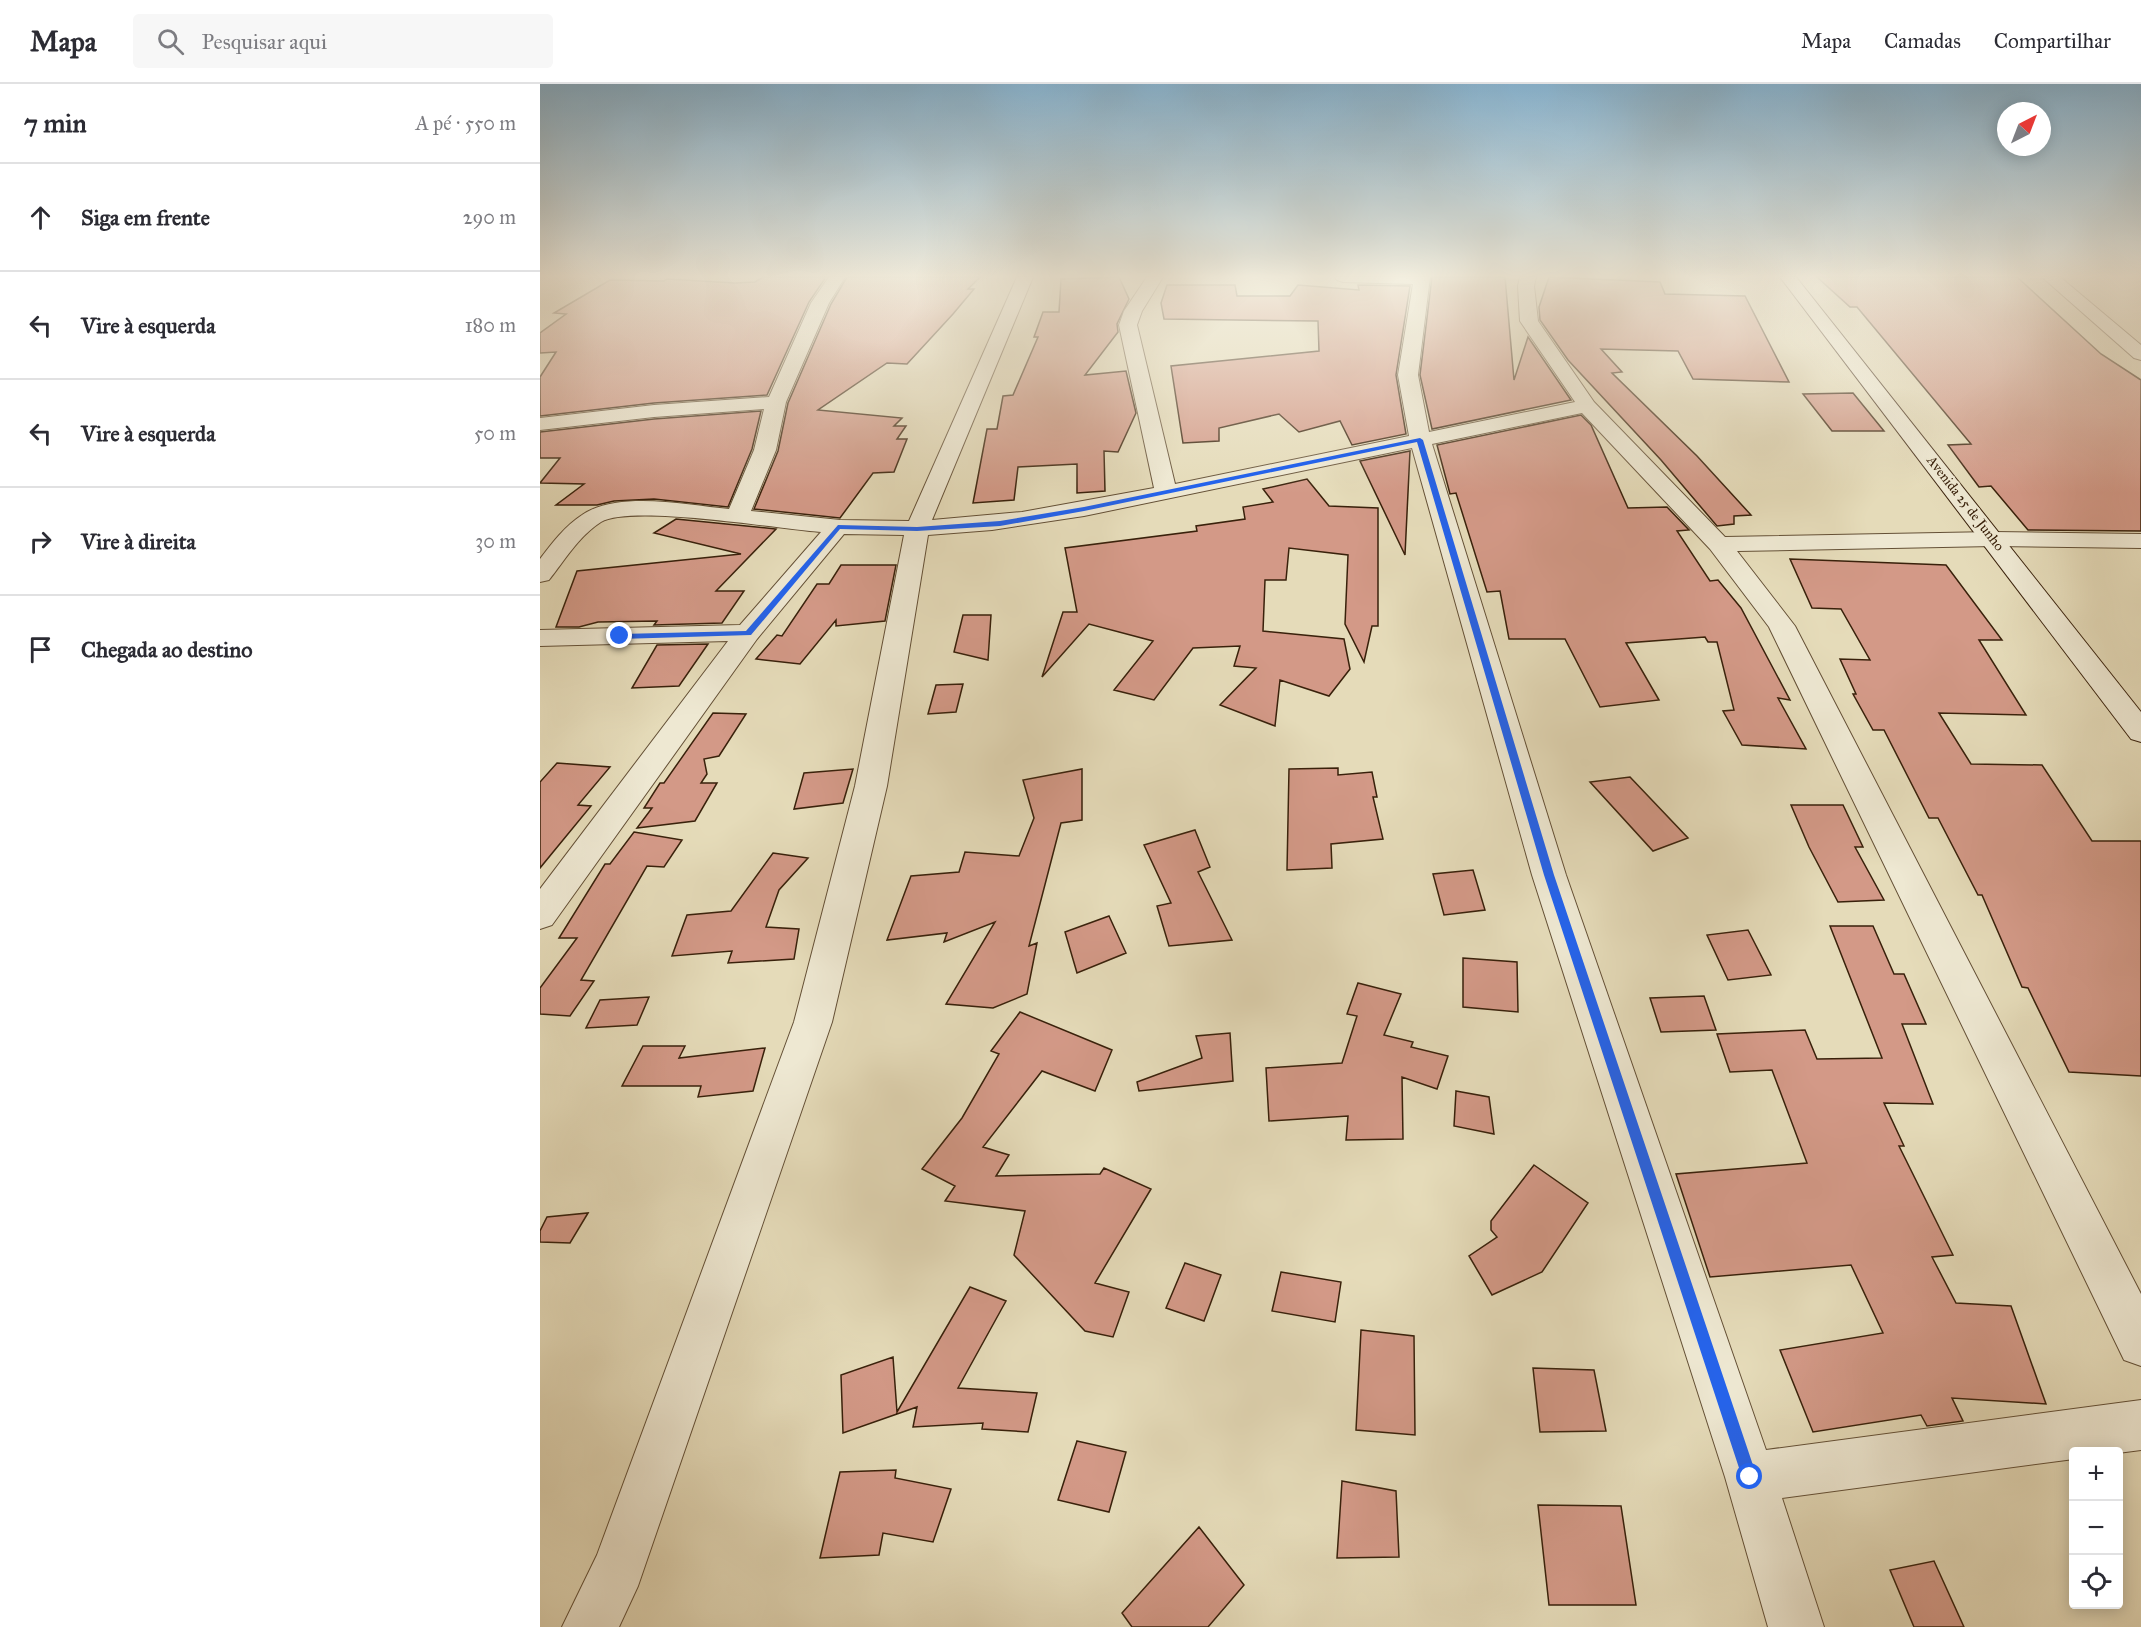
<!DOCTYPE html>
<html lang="pt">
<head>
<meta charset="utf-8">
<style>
	body { margin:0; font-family:"IM FELL Great Primer",serif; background:#f7f7f7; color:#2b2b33 }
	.controls { position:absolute; right:18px; bottom:18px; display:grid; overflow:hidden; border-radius:6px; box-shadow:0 3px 15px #0003 }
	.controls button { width:54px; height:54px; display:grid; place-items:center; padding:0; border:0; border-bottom:2px solid #e1e1e2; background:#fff; color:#2b2b33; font:30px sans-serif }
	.compass { position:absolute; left:1457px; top:18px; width:54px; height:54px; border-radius:50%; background:#fff; box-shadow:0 3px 15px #0003; rotate:42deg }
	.stop { position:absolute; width:18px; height:18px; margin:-14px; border:4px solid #2563eb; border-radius:50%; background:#fff }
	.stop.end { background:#2563eb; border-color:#fff; box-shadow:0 2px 6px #0008 }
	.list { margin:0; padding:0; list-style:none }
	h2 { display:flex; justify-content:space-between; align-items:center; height:78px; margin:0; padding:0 24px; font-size:26px }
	h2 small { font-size:20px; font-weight:400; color:#7c7c81 }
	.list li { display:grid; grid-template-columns:39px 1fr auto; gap:18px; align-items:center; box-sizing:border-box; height:108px; padding:0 24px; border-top:2px solid #e1e1e2 }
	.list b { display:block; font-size:22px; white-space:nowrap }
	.list em { font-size:20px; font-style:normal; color:#7c7c81 }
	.icon { flex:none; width:33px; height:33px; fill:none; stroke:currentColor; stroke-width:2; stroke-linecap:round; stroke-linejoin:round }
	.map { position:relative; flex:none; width:1601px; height:1543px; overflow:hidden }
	header { display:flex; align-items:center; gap:36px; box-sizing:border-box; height:84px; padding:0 30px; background:#fff; border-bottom:2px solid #e1e1e2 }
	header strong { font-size:28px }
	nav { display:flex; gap:33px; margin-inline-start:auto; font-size:21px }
	.search { width:420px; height:54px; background:#f7f7f7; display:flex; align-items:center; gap:15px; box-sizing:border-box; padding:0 21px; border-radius:6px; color:#7c7c81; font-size:22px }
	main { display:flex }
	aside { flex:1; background:#fff }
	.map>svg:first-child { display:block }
	.building { fill:#d39987; stroke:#39210b; stroke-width:1.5 }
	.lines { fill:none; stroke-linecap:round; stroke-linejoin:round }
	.street-casing { stroke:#645036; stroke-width:2 }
	.secondary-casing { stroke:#39210b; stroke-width:2 }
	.street { fill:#eee8d2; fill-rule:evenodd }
	.secondary { fill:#eee8d2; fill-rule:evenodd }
	.route { fill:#2563eb }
	.labels { text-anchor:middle; stroke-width:4.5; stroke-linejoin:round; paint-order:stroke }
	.far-street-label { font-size:14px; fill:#39210b; stroke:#eee8d2 }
</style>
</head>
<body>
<header>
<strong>Mapa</strong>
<div class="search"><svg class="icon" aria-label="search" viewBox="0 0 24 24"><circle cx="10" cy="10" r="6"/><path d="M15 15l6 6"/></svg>Pesquisar aqui</div>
<nav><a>Mapa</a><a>Camadas</a><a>Compartilhar</a></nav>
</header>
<main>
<aside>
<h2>7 min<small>A pé · 550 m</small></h2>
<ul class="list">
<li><svg class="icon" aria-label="ahead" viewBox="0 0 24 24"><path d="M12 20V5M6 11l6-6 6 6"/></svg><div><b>Siga em frente</b></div><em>290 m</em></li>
<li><svg class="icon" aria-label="left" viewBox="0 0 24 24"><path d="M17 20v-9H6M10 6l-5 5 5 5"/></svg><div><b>Vire à esquerda</b></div><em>180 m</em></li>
<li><svg class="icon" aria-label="left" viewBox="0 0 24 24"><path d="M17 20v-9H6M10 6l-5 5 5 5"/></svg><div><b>Vire à esquerda</b></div><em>50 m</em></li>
<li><svg class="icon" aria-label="right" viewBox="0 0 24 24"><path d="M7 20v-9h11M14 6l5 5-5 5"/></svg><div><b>Vire à direita</b></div><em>30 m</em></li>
<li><svg class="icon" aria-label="arrive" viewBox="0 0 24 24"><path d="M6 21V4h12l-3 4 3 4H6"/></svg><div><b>Chegada ao destino</b></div></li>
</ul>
</aside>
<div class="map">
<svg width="1601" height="1543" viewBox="0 0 1601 1543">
	<rect width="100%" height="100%" fill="#e5dbb9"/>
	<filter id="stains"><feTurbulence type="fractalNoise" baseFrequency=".00333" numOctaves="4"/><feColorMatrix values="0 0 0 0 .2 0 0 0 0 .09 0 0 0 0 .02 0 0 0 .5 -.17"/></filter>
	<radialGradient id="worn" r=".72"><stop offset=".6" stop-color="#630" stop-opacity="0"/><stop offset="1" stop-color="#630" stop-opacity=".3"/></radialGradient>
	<!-- building -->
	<path class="building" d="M 223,193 L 286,193 L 269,218 L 227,311 L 114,319 L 0,332 L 0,293 L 16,268 L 0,269 L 0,249 L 26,230 L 14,229 L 70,196 L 124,197 L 127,195 L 195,199 L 215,198 Z
		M 307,193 L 440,193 L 428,205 L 434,205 L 413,230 L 367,280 L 347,279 L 278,326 L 362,334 L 354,342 L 366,342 L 357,355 L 367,355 L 354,388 L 333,389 L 300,434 L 214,425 L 238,367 L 248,319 L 291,220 Z
		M 579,193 L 589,215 L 577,240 L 578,248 L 545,291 L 586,287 L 596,329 L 578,368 L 564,367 L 565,407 L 537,409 L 537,380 L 478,383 L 474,416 L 433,419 L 447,345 L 457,345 L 463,312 L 473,311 L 498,253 L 494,253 L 503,228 L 519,228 L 521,195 Z
		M 892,193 L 965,193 L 974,296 L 988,253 L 1031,316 L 892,345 L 880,291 Z
		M 1009,193 L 1120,198 L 1125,210 L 1205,212 L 1249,298 L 1153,295 L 1138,267 L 1061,265 L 1082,288 L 1072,289 L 1157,372 L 1211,431 L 1194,432 L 1194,440 L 1177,442 L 1121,376 L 1028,276 L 1000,236 L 999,223 Z
		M 1277,193 L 1477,193 L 1561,270 L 1601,296 L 1601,447 L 1488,446 L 1451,402 L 1439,403 L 1408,361 L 1431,360 L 1317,223 L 1310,223 Z
		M 627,201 L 695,201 L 697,212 L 750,212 L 758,201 L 819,206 L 818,201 L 870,202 L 856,291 L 866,350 L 812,361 L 800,337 L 759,348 L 739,330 L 679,344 L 679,357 L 643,359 L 631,282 L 779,267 L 778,237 L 624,235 L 621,219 Z
		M 1313,309 L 1344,347 L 1292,347 L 1263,310 Z
		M 221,327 L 212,365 L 188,423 L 114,415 L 74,417 L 57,421 L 16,421 L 44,400 L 0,399 L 20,374 L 0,374 L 0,348 L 114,335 Z
		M 1041,331 L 1051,341 L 1088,424 L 1127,423 L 1149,446 L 1137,447 L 1170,497 L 1178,496 L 1201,524 L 1250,616 L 1238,614 L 1266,665 L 1202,661 L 1183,627 L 1194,626 L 1177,558 L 1168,558 L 1165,553 L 1086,559 L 1119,616 L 1060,623 L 1025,555 L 969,555 L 960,507 L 947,508 L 916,409 L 910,410 L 897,361 Z
		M 870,367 L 865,471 L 820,377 Z
		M 767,395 L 789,422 L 838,424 L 838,542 L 832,542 L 824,578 L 805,540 L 808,471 L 749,464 L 746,496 L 725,496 L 723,547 L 804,555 L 810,585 L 789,612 L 740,596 L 735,642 L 680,621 L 716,584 L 694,582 L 700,562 L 653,564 L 614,616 L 574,606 L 613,557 L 549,540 L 502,593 L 523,528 L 537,528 L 525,464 L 657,447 L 656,442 L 705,435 L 703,423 L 733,418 L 723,405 Z
		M 136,435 L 236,445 L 176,507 L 204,507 L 182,539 L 114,541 L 117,537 L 58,538 L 39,543 L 16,543 L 37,487 L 201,470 L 114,449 Z
		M 1250,475 L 1406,481 L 1462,556 L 1439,556 L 1486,631 L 1399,629 L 1431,680 L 1502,681 L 1552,757 L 1601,757 L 1601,992 L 1529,988 L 1488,904 L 1482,903 L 1442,811 L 1438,811 L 1398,734 L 1389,734 L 1344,646 L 1333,646 L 1313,610 L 1316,610 L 1300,575 L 1330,576 L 1301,525 L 1272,524 Z
		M 301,481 L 356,481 L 345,537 L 296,542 L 296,536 L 260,580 L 216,575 L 237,551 L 242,552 L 277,500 L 289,500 Z
		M 423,531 L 451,531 L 448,576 L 414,568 Z
		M 168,560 L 139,602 L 92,604 L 117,561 Z
		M 423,600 L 416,628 L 388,630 L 396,601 Z
		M 173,629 L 206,630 L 179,672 L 164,675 L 167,690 L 161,699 L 177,699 L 155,737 L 97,744 L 112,724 L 104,724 L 120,699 L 124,699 Z
		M 17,679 L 70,683 L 38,721 L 51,722 L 0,784 L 0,698 Z
		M 798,684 L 798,691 L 832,688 L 837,713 L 833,713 L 843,755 L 791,760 L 792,784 L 747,786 L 749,685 Z
		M 313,685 L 303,719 L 254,725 L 264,689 Z
		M 542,685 L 542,736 L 521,739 L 489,862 L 497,859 L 487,910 L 453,924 L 406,920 L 455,838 L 404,858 L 407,849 L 347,856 L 371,792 L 419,788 L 425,768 L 479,772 L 494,734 L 483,696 Z
		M 1090,693 L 1148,754 L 1113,767 L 1050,698 Z
		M 1251,721 L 1303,721 L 1323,763 L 1315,763 L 1344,816 L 1298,818 L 1269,763 Z
		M 655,746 L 670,783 L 658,788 L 692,856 L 629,862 L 617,822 L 631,819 L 604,761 Z
		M 94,748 L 142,756 L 124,783 L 107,782 L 41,896 L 54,897 L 30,932 L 0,930 L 0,904 L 37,854 L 19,854 L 65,780 L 70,780 Z
		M 233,769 L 268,774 L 239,806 L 226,843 L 259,845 L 254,875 L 188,879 L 192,867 L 132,872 L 147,831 L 191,827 Z
		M 933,786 L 945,826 L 904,831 L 893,790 Z
		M 569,832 L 586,869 L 537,889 L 525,848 Z
		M 1290,842 L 1333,842 L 1354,890 L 1364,890 L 1386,940 L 1362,940 L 1393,1020 L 1344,1019 L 1364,1062 L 1359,1062 L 1413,1171 L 1392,1173 L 1416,1219 L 1471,1222 L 1506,1320 L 1412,1314 L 1423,1337 L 1387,1342 L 1381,1331 L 1273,1348 L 1240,1266 L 1343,1249 L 1311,1181 L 1170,1193 L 1136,1090 L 1267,1079 L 1232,986 L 1190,988 L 1177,950 L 1265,946 L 1277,975 L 1342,974 Z
		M 1208,846 L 1231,891 L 1188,896 L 1167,851 Z
		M 923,874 L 977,878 L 978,928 L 923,923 Z
		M 818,899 L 861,910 L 844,951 L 873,958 L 871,963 L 908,972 L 897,1005 L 862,993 L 863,1055 L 806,1056 L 808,1032 L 729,1037 L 726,984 L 802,979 L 817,932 L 807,930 Z
		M 1164,912 L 1176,946 L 1121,948 L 1110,914 Z
		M 109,913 L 97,941 L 46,944 L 60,916 Z
		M 480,928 L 572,966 L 555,1007 L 502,987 L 443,1063 L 469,1071 L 456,1092 L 560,1090 L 564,1084 L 611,1105 L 555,1199 L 589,1208 L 573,1253 L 545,1247 L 474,1171 L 485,1127 L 405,1117 L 415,1102 L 382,1085 L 422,1034 L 459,970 L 451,967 Z
		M 690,949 L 693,997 L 599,1007 L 597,998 L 662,974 L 656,952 Z
		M 103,962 L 145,962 L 139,974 L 225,964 L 213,1007 L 158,1013 L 161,1002 L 82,1002 Z
		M 916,1007 L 949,1013 L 954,1050 L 914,1042 Z
		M 994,1081 L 1048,1119 L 1002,1188 L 952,1211 L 929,1172 L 957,1153 L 951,1146 L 951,1137 Z
		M 48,1129 L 30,1159 L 0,1158 L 0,1147 L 7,1133 Z
		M 645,1179 L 681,1191 L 664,1237 L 626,1224 Z
		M 741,1188 L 801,1198 L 795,1238 L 732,1227 Z
		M 430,1203 L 466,1217 L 418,1304 L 497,1309 L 488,1348 L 442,1345 L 443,1339 L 373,1343 L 377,1323 L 303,1349 L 301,1291 L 353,1273 L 357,1328 Z
		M 821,1246 L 874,1252 L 875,1351 L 816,1346 Z
		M 993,1284 L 1054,1286 L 1066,1347 L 1000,1348 Z
		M 537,1357 L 586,1368 L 569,1428 L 518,1416 Z
		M 356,1386 L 355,1394 L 411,1405 L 393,1458 L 343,1449 L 339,1471 L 280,1474 L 300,1388 Z
		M 802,1397 L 856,1407 L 859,1473 L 797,1474 Z
		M 998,1421 L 1081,1422 L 1096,1521 L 1009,1521 Z
		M 659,1443 L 704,1501 L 668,1543 L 592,1543 L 582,1529 Z
		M 1394,1477 L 1424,1543 L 1374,1543 L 1350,1486 Z"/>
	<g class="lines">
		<!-- street casing -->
		<g class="street-casing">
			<path id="street" d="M 289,193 L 305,193 L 289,219 L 246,318 L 236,366 L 211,427 L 300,436 L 369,437 L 477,193 L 493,193 L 392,436 L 482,428 L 614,404 L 579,241 L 584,227 L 607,193 L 623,193 L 602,227 L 597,241 L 635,400 L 869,352 L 858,291 L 873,200 L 803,198 L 797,196 L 795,193 L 890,193 L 878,291 L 889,348 L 1035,318 L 980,237 L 978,202 L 980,193 L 996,193 L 994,202 L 998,237 L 1054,318 L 1185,453 L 1453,448 L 1601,450 L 1601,464 L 1453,462 L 1197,467 L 1255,542 L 1601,1210 L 1601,1282 L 1584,1276 L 1229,543 L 1170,465 L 1042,329 L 892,360 L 1026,791 L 1226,1366 L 1601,1316 L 1601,1366 L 1578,1369 L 1534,1368 L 1534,1375 L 1242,1414 L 1284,1543 L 1228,1543 L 1185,1393 L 992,791 L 872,364 L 544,432 L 452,446 L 388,451 L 347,702 L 292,938 L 98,1502 L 79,1543 L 22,1543 L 57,1471 L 254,938 L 315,702 L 364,451 L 304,450 L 217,555 L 12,841 L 0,845 L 0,805 L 188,557 L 0,562 L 0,546 L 200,541 L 281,448 C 238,445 92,420 61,438 C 39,452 24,477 9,496 L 0,498 L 0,475 C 12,459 25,442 42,431 C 78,406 148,421 189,425 L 214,366 L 224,325 L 114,333 L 0,346 L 0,334 L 114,321 L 229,313 L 271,219 Z
				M 1502,193 L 1520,193 L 1601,261 L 1601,276 L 1594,274 Z"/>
		</g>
		<!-- secondary casing -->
		<g class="secondary-casing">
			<path id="secondary" d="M 1240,193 L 1256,193 L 1601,628 L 1601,658 L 1591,655 Z"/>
		</g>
		<!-- street -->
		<use href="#street" class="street"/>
		<!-- secondary -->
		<use href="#secondary" class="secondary"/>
	</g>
	<!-- sky -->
	<linearGradient id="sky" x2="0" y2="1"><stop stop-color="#88b6d4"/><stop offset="0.47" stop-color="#f3efe0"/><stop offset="1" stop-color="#f3efe0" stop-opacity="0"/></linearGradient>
	<rect width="1601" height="409" fill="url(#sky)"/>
	<!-- route -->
	<path class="route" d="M 880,354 L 883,356 L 1014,791 L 1217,1393 L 1215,1399 L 1210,1401 L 1204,1399 L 1202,1393 L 1004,791 L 877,358 L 544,427 L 460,442 L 377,447 L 300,445 L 211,551 L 80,555 L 76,552 L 80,550 L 206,547 L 298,441 L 377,443 L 460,437 L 544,423 Z"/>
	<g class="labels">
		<!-- far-street labels -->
		<g class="far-street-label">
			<text transform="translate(1426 419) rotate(52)" y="5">Avenida 25 de Junho</text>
		</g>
	</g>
	<rect width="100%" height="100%" filter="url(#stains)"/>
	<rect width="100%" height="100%" fill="url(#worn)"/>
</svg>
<div class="controls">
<button>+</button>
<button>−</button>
<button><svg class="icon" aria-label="locate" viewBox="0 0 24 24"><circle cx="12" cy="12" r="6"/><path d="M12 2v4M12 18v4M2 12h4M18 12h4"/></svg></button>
</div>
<svg class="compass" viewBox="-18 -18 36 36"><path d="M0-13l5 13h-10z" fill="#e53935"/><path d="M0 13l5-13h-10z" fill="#7c7c81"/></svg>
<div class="stop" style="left:1210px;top:1393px"></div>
<div class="stop end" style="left:80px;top:552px"></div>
</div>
</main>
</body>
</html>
